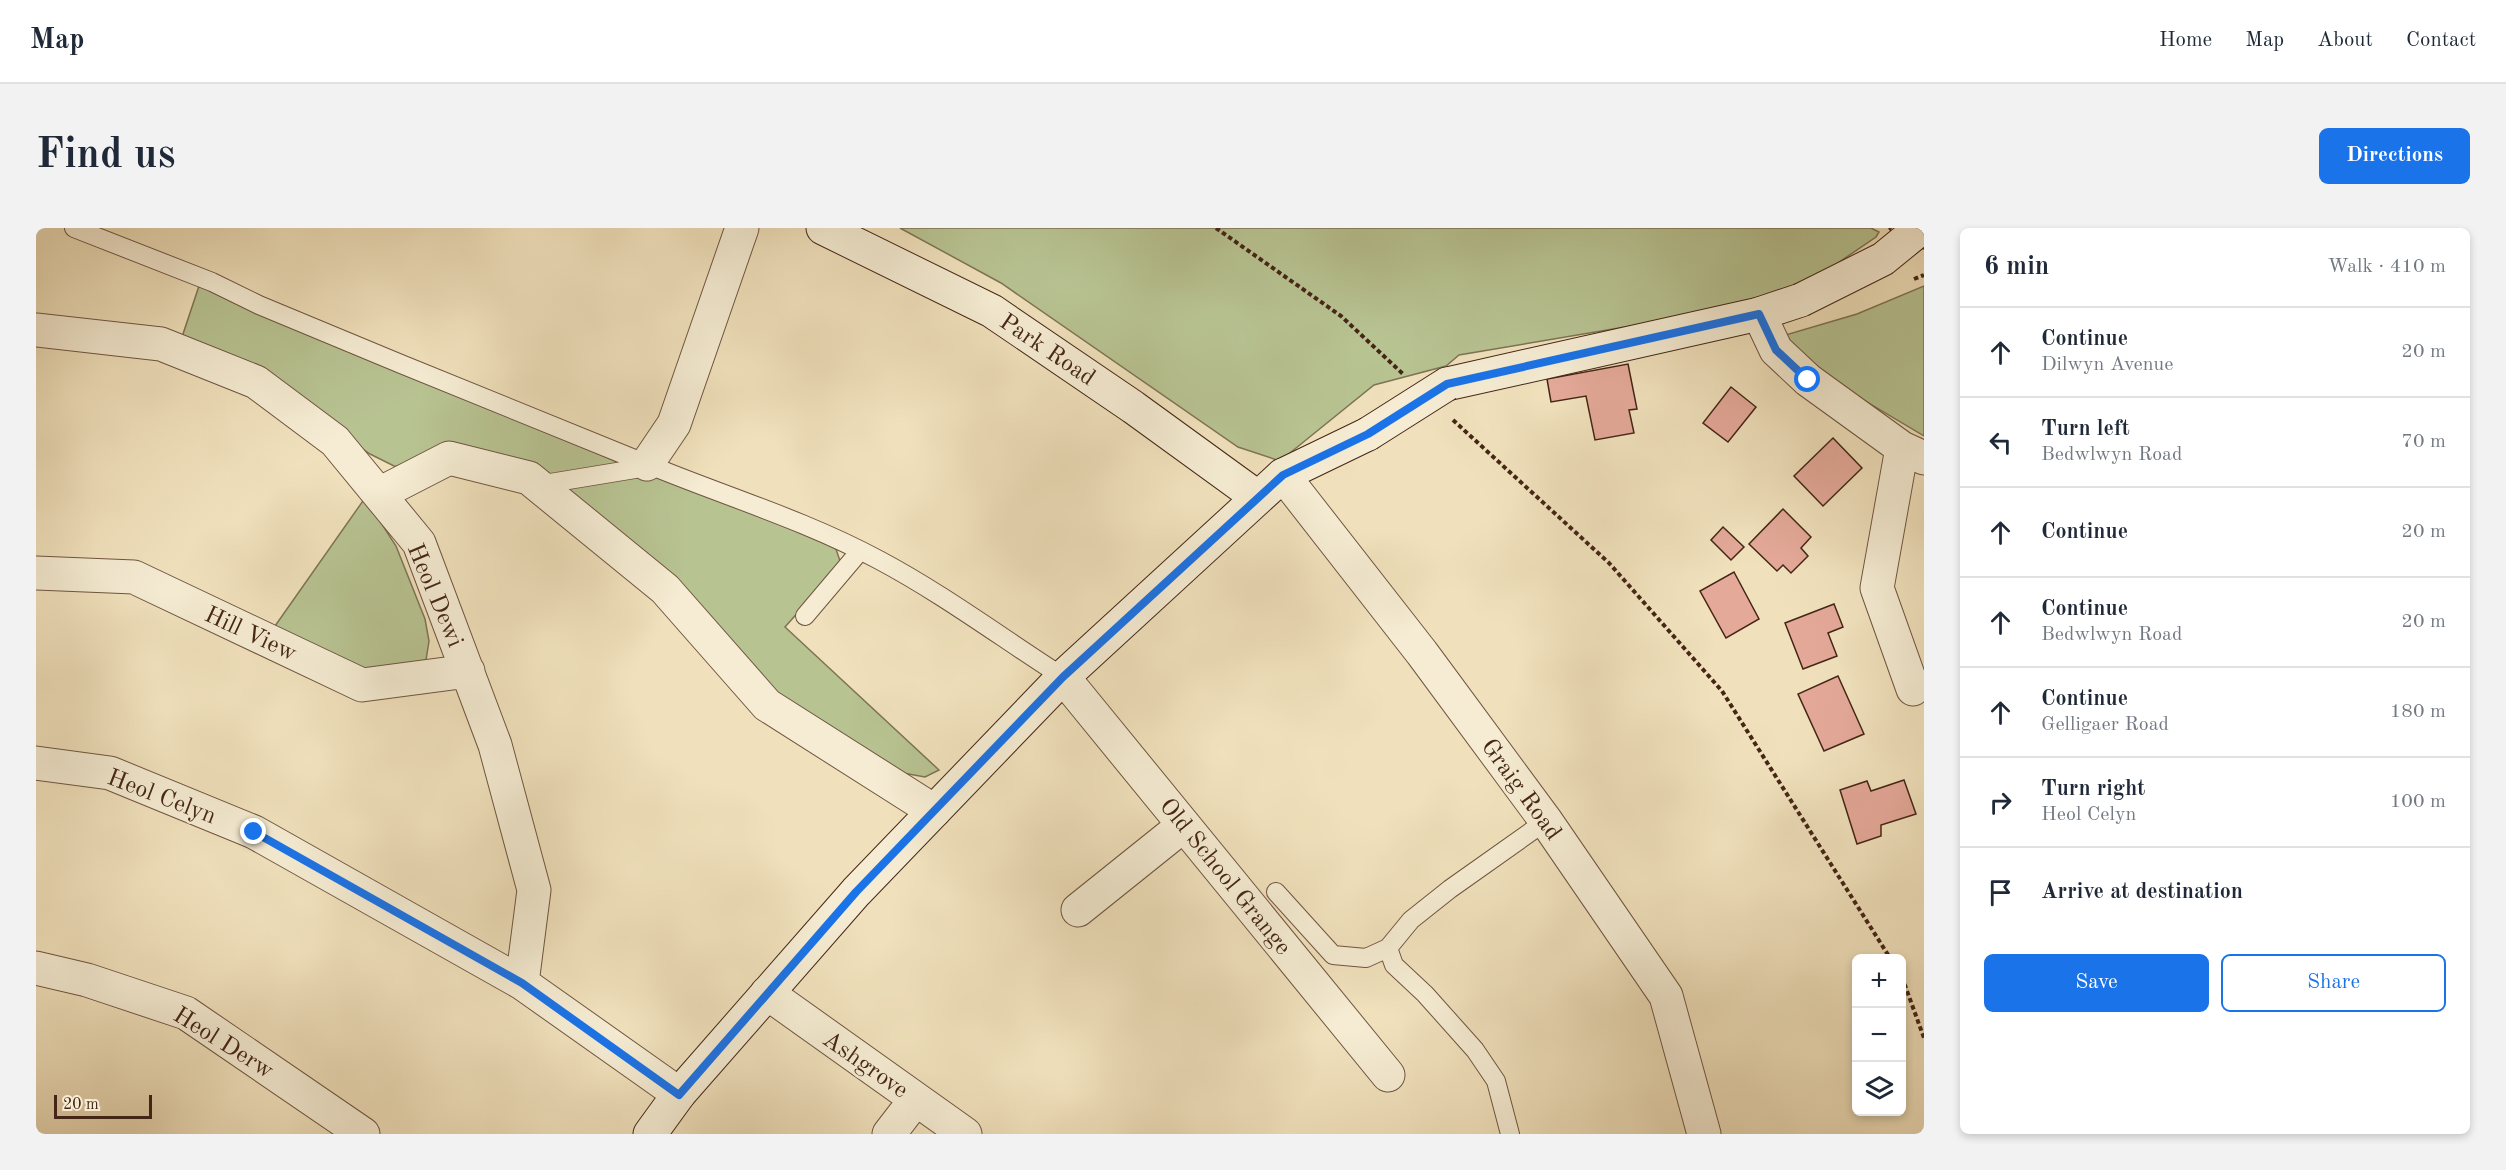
<!DOCTYPE html>
<html lang="en">
<head>
<meta charset="utf-8">
<style>
	body { margin:0; font-family:"Old Standard TT",serif; background:#f2f2f3; color:#1f2937 }
	.controls { position:absolute; right:18px; bottom:18px; display:grid; overflow:hidden; border-radius:9px; box-shadow:0 3px 9px #0003 }
	.controls button { width:54px; height:54px; display:grid; place-items:center; padding:0; border:0; border-bottom:2px solid #e0e1e3; background:#fff; color:#1f2937; font:30px sans-serif }
	.scale { position:absolute; left:18px; bottom:15px; width:98px; box-sizing:border-box; padding-left:6px; border:3px solid #452616; border-top:0; font-size:16px; line-height:21px; white-space:nowrap; color:#452616; -webkit-text-stroke:4px #f5ecd3; paint-order:stroke }
	.stop { position:absolute; width:18px; height:18px; margin:-14px; border:4px solid #1a73e8; border-radius:50%; background:#fff }
	.stop.end { background:#1a73e8; border-color:#fff; box-shadow:0 2px 6px #0008 }
	.list { margin:0; padding:0; list-style:none }
	h2 { display:flex; justify-content:space-between; align-items:center; height:78px; margin:0; padding:0 24px; font-size:26px }
	h2 small { font-size:20px; font-weight:400; color:#747a83 }
	.list li { display:grid; grid-template-columns:39px 1fr auto; gap:18px; align-items:center; box-sizing:border-box; height:90px; padding:0 24px; border-top:2px solid #e0e1e3 }
	.list b { display:block; font-size:22px; white-space:nowrap }
	.list p { margin:0; font-size:20px; white-space:nowrap; color:#747a83 }
	.list em { font-size:20px; font-style:normal; color:#747a83 }
	.actions { display:flex; gap:12px; padding:18px 24px }
	.actions a { flex:1; padding:14px 0; border:2px solid #1a73e8; border-radius:9px; text-align:center; font-size:21px; color:#1a73e8 }
	.actions .main { background:#1a73e8; color:#fff }
	.icon { flex:none; width:33px; height:33px; fill:none; stroke:currentColor; stroke-width:2; stroke-linecap:round; stroke-linejoin:round }
	.map { position:relative; flex:none; width:1888px; height:906px; overflow:hidden; border-radius:9px }
	header { display:flex; align-items:center; gap:36px; box-sizing:border-box; height:84px; padding:0 30px; background:#fff; border-bottom:2px solid #e0e1e3 }
	header strong { font-size:28px }
	nav { display:flex; gap:33px; margin-inline-start:auto; font-size:21px }
	.intro { display:flex; align-items:center; justify-content:space-between; box-sizing:border-box; height:144px; padding:0 36px }
	h1 { margin:0; font-size:42px }
	.button { padding:15px 27px; border-radius:9px; background:#1a73e8; color:#fff; font-size:21px; font-weight:700 }
	main { display:flex; gap:36px; padding:0 36px }
	aside { flex:1; background:#fff; border-radius:9px; box-shadow:0 3px 9px #0003 }
	.map>svg:first-child { display:block }
	.green { fill:#b8c392; stroke:#7e7454; stroke-width:1.5 }
	.building { fill:#e4a999; stroke:#452616; stroke-width:1.5 }
	.lines { fill:none; stroke-linecap:round; stroke-linejoin:round }
	.lane-casing { stroke:#705540; stroke-width:20 }
	.street-casing { stroke:#705540; stroke-width:35 }
	.secondary-casing { stroke:#452616; stroke-width:35 }
	.path { stroke:#452616; stroke-width:4; stroke-dasharray:4.5 3; stroke-linecap:butt }
	.lane { stroke:#f5ecd3; stroke-width:18 }
	.street { stroke:#f5ecd3; stroke-width:33 }
	.secondary { stroke:#f5ecd3; stroke-width:33 }
	.rail-casing { stroke:#452616; stroke-width:7 }
	.rail { stroke:#f5ecd3; stroke-width:4.5; stroke-dasharray:14; stroke-linecap:butt }
	.secondary-bridge-casing { stroke:#452616; stroke-width:35; stroke-linecap:butt }
	.secondary-bridge { stroke:#f5ecd3; stroke-width:33 }
	.route { stroke:#1a73e8; stroke-width:8 }
	.labels { text-anchor:middle; stroke-width:5; stroke-linejoin:round; paint-order:stroke }
	.street-label { font-size:24px; fill:#452616; stroke:#f5ecd3 }
</style>
</head>
<body>
<header>
<strong>Map</strong>
<nav><a>Home</a><a>Map</a><a>About</a><a>Contact</a></nav>
</header>
<div class="intro"><h1>Find us</h1><a class="button">Directions</a></div>
<main>
<div class="map">
<svg width="1888" height="906" viewBox="0 0 1888 906">
	<rect width="100%" height="100%" fill="#f0e1bc"/>
	<filter id="stains"><feTurbulence type="fractalNoise" baseFrequency=".00333" numOctaves="4"/><feColorMatrix values="0 0 0 0 .2 0 0 0 0 .09 0 0 0 0 .02 0 0 0 .5 -.17"/></filter>
	<radialGradient id="worn" r=".72"><stop offset=".6" stop-color="#630" stop-opacity="0"/><stop offset="1" stop-color="#630" stop-opacity=".3"/></radialGradient>
	<!-- green -->
	<path class="green" d="M 864,0 L 1835,0 L 1843,4 L 1840,9 L 1796,39 L 1759,58 L 1707,74 L 1660,87 L 1423,127 L 1410,138 L 1338,157 L 1244,233 L 1202,219 L 965,55 Z
		M 163,58 L 423,163 L 590,238 L 777,306 L 800,321 L 805,336 L 749,399 L 903,542 L 889,549 L 867,545 L 772,496 L 497,245 L 358,238 L 334,226 L 226,151 L 146,109 Z
		M 1888,58 L 1888,208 L 1787,148 L 1746,108 L 1821,86 Z
		M 329,270 L 360,318 L 389,391 L 393,413 L 390,432 L 377,446 L 341,451 L 232,408 Z"/>
	<!-- building -->
	<path class="building" d="M 1592,136 L 1601,181 L 1593,182 L 1598,205 L 1559,212 L 1550,168 L 1515,174 L 1511,151 Z
		M 1695,159 L 1720,179 L 1692,214 L 1667,195 Z
		M 1797,210 L 1826,240 L 1787,278 L 1758,248 Z
		M 1747,281 L 1775,309 L 1765,320 L 1772,328 L 1755,345 L 1747,337 L 1741,343 L 1713,316 Z
		M 1687,299 L 1708,319 L 1695,332 L 1675,312 Z
		M 1698,344 L 1723,391 L 1690,410 L 1664,363 Z
		M 1798,376 L 1807,399 L 1792,405 L 1801,428 L 1767,441 L 1749,395 Z
		M 1802,448 L 1828,506 L 1788,523 L 1762,466 Z
		M 1868,552 L 1880,586 L 1845,597 L 1845,608 L 1821,616 L 1804,562 L 1831,553 L 1835,563 Z"/>
	<g class="lines">
		<!-- lane casing -->
		<g class="lane-casing">
			<path id="lane" d="M 38,0 L 176,54 L 223,77 L 365,136 L 611,236 L 599,241 L 502,257
				M 611,236 C 688,268 769,292 843,332 C 907,366 966,410 1027,449
				M 769,388 L 824,323
				M 1240,664 L 1297,727 L 1330,730 L 1352,720
				M 1474,906 L 1460,853 L 1439,822 L 1389,766 L 1358,737 L 1352,720 L 1375,692 L 1414,661 L 1510,593"/>
		</g>
		<!-- street casing -->
		<g class="street-casing">
			<path id="street" d="M 1723,86 L 1740,122 L 1772,152 L 1866,220 L 1888,230
				M 0,102 L 125,116 L 220,154 L 299,213 L 383,315 L 459,517 L 498,662 L 486,755
				M 1866,220 L 1841,360 L 1877,461
				M 611,236 L 638,196 L 706,0
				M 1247,247 L 1386,425 L 1510,593 L 1630,768 L 1668,906
				M 343,266 L 413,230 L 493,250 L 629,361 L 731,477 L 898,583
				M 0,345 L 98,349 L 326,457 L 432,443
				M 1027,449 L 1352,847
				M 0,535 L 74,545 L 218,604 L 486,755 L 643,866
				M 1042,682 L 1148,597
				M 0,740 L 51,752 L 150,785 L 327,906
				M 731,765 L 929,906
				M 853,906 L 880,871"/>
		</g>
		<!-- secondary casing -->
		<g class="secondary-casing">
			<path id="secondary" d="M 787,0 L 956,83 L 1097,179 L 1221,269
				M 1411,156 L 1723,86 L 1765,72
				M 614,906 L 643,866 L 820,664 L 1027,449 L 1247,247 L 1332,206"/>
		</g>
		<!-- path -->
		<path class="path" d="M 1180,0 L 1305,88 L 1367,146
			M 1878,51 L 1888,47
			M 1417,192 L 1573,335 L 1686,463 L 1854,730
			M 1866,749 L 1888,810"/>
		<!-- lane -->
		<use href="#lane" class="lane"/>
		<!-- street -->
		<use href="#street" class="street"/>
		<!-- secondary -->
		<use href="#secondary" class="secondary"/>
		<!-- rail casing -->
		<g class="rail-casing">
			<path id="rail" d="M 1856,0 L 1888,18"/>
		</g>
		<!-- rail -->
		<use href="#rail" class="rail"/>
		<!-- secondary-bridge casing -->
		<g class="secondary-bridge-casing">
			<path id="secondary-bridge" d="M 1765,72 L 1847,31 L 1885,0
				M 1332,206 L 1411,156"/>
		</g>
		<!-- secondary-bridge -->
		<use href="#secondary-bridge" class="secondary-bridge"/>
	</g>
	<g class="lines">
		<!-- route -->
		<path class="route" d="M 218,604 L 486,755 L 643,867 L 820,664 L 1027,449 L 1247,247 L 1332,206 L 1411,156 L 1723,86 L 1740,122 L 1772,152"/>
	</g>
	<g class="labels">
		<!-- street labels -->
		<g class="street-label">
			<text transform="translate(1012 121) rotate(34)" y="8">Park Road</text>
			<text transform="translate(400 367) rotate(67)" y="8">Heol Dewi</text>
			<text transform="translate(215 405) rotate(25)" y="8">Hill View</text>
			<text transform="translate(1486 561) rotate(54)" y="8">Graig Road</text>
			<text transform="translate(126 568) rotate(21)" y="8">Heol Celyn</text>
			<text transform="translate(1190 648) rotate(51)" y="8">Old School Grange</text>
			<text transform="translate(188 814) rotate(32)" y="8">Heol Derw</text>
			<text transform="translate(830 836) rotate(35)" y="8">Ashgrove</text>
		</g>
	</g>
	<rect width="100%" height="100%" filter="url(#stains)"/>
	<rect width="100%" height="100%" fill="url(#worn)"/>
</svg>
<div class="controls">
<button>+</button>
<button>−</button>
<button><svg class="icon" aria-label="layers" viewBox="0 0 24 24"><path d="M12 4l9 5-9 5-9-5zM3 14l9 5 9-5"/></svg></button>
</div>
<div class="scale">20 m</div>
<div class="stop" style="left:1772px;top:152px"></div>
<div class="stop end" style="left:218px;top:604px"></div>
</div>
<aside>
<h2>6 min<small>Walk · 410 m</small></h2>
<ul class="list">
<li><svg class="icon" aria-label="ahead" viewBox="0 0 24 24"><path d="M12 20V5M6 11l6-6 6 6"/></svg><div><b>Continue</b><p>Dilwyn Avenue</p></div><em>20 m</em></li>
<li><svg class="icon" aria-label="left" viewBox="0 0 24 24"><path d="M17 20v-9H6M10 6l-5 5 5 5"/></svg><div><b>Turn left</b><p>Bedwlwyn Road</p></div><em>70 m</em></li>
<li><svg class="icon" aria-label="ahead" viewBox="0 0 24 24"><path d="M12 20V5M6 11l6-6 6 6"/></svg><div><b>Continue</b></div><em>20 m</em></li>
<li><svg class="icon" aria-label="ahead" viewBox="0 0 24 24"><path d="M12 20V5M6 11l6-6 6 6"/></svg><div><b>Continue</b><p>Bedwlwyn Road</p></div><em>20 m</em></li>
<li><svg class="icon" aria-label="ahead" viewBox="0 0 24 24"><path d="M12 20V5M6 11l6-6 6 6"/></svg><div><b>Continue</b><p>Gelligaer Road</p></div><em>180 m</em></li>
<li><svg class="icon" aria-label="right" viewBox="0 0 24 24"><path d="M7 20v-9h11M14 6l5 5-5 5"/></svg><div><b>Turn right</b><p>Heol Celyn</p></div><em>100 m</em></li>
<li><svg class="icon" aria-label="arrive" viewBox="0 0 24 24"><path d="M6 21V4h12l-3 4 3 4H6"/></svg><div><b>Arrive at destination</b></div></li>
</ul>
<div class="actions"><a class="main">Save</a><a>Share</a></div>
</aside>
</main>
</body>
</html>
